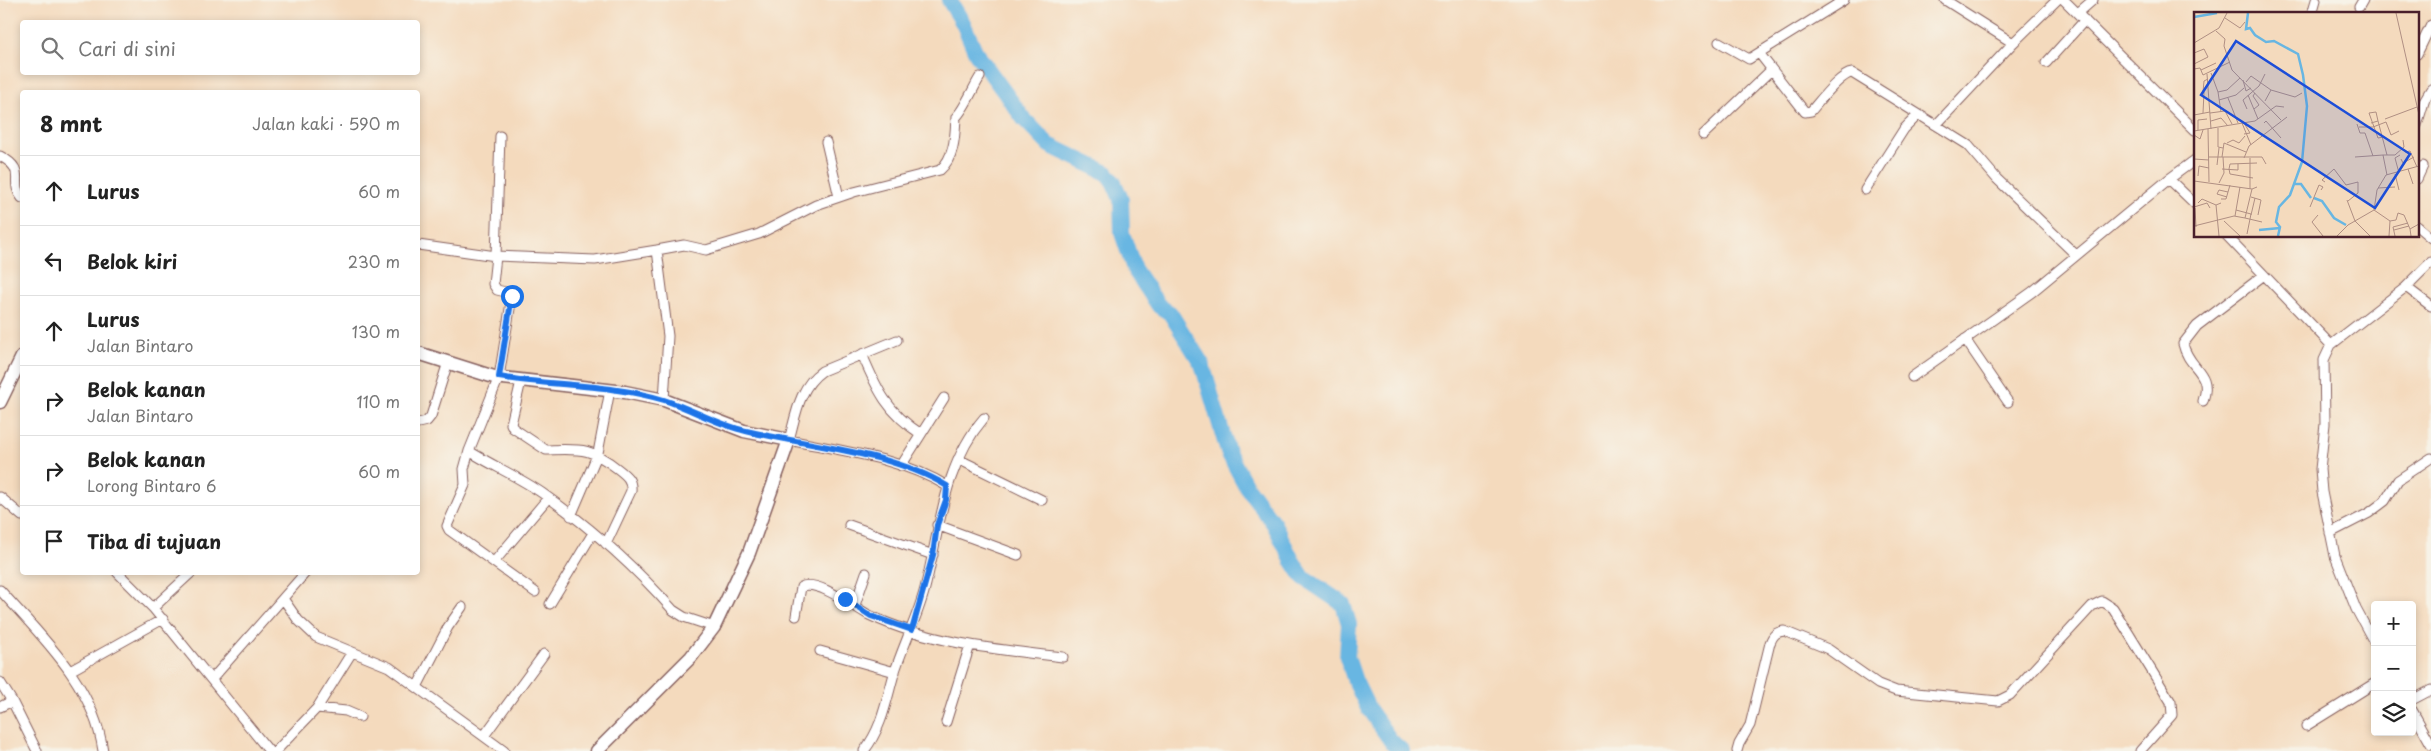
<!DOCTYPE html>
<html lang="id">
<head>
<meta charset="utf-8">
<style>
	body { margin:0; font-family:"Playpen Sans",sans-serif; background:#f2f2f2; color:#222 }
	.controls { position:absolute; right:15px; bottom:15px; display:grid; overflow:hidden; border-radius:5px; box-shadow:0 2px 8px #0003 }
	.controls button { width:45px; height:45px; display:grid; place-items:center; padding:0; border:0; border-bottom:1px solid #e0e0e0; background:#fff; color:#222; font:25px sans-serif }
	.stop { position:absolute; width:15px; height:15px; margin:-11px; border:4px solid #1a73e8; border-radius:50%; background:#fff }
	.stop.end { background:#1a73e8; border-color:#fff; box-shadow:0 1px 5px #0008 }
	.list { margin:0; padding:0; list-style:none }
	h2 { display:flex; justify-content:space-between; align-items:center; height:65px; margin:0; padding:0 20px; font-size:21px }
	h2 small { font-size:16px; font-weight:400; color:#767676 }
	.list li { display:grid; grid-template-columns:32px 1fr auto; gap:15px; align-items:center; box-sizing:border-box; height:70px; padding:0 20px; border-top:1px solid #e0e0e0 }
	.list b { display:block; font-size:19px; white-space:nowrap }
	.list p { margin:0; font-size:16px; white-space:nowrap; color:#767676 }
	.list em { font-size:16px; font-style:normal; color:#767676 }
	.icon { flex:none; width:28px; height:28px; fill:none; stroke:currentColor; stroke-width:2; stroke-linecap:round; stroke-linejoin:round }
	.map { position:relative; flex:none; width:2431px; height:751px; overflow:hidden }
	.search { position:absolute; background:#fff; box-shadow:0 2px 8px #0003; left:20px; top:20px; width:400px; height:55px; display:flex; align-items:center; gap:12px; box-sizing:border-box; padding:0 18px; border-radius:5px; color:#767676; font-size:19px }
	.panel { position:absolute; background:#fff; box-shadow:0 2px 8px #0003; left:20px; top:90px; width:400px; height:485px; border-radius:5px }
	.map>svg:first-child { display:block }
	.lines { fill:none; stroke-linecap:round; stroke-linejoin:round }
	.river { stroke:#68b6e2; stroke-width:16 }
	.street-casing { stroke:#86605e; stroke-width:11 }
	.secondary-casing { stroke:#86605e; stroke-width:15 }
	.street { stroke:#fff; stroke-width:9 }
	.secondary { stroke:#fff; stroke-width:12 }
	.route { stroke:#1a73e8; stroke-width:6 }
	.inset-river { fill:none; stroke:#68b6e2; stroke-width:2.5 }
	.inset-road { fill:none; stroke:#b08f83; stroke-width:1 }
	.view { fill:#1d4ed8; fill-opacity:0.15; stroke:#1d4ed8; stroke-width:2.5 }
	.inset-edge { fill:none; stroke:#4a1f2b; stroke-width:2.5 }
</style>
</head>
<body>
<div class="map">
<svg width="2431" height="751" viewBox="0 0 2431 751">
	<rect width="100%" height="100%" fill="#f7f3e8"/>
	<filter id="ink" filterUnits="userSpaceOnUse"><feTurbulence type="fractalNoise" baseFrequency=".02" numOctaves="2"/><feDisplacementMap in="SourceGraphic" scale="10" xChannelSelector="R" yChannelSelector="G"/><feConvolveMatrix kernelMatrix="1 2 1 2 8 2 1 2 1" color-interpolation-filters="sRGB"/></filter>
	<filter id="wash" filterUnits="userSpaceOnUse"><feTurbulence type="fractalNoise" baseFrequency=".0096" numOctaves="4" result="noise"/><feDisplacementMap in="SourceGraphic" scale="20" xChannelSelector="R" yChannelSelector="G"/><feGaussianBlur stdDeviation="1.12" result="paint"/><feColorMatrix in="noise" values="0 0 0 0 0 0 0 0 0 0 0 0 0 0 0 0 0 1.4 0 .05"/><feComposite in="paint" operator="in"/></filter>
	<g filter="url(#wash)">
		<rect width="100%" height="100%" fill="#f4dabd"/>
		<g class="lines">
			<!-- river -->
			<path class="river" d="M 949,0 L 963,23 L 976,53 L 1024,119 L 1049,145 L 1107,173 L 1114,183 L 1121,199 L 1122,233 L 1134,269 L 1159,306 L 1170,313 L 1202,364 L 1228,452 L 1246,486 L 1274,524 L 1292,560 L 1303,577 L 1343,604 L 1349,624 L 1347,657 L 1355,681 L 1368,708 L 1391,741 L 1402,751"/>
		</g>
	</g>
	<g filter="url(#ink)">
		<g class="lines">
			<!-- street casing -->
			<g class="street-casing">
				<path id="street" d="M 1945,0 L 2013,43 L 2057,0
					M 2064,0 L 2195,130
					M 2359,7 L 2363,0
					M 2078,13 L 2093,0
					M 2312,14 L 2316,0
					M 1719,42 L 1749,59 L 1844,0
					M 1759,53 L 1805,112 L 1811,111 C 1819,102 1840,74 1852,73 L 1968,145 L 1997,179 L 2076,255
					M 2417,54 L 2431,25
					M 2046,63 L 2085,20
					M 1936,125 L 2013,43
					M 2417,125 L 2425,99 L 2431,89
					M 1703,135 L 1771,70
					M 500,136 L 496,256 L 493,284 L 497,290 L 510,293 L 512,296 L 499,377 L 469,451 L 464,469 L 465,485 L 447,526 L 449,530 L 535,592
					M 826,142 L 839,197
					M 0,156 C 29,171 8,181 22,198
					M 2195,160 L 2169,179 L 2195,204
					M 2417,179 L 2423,166
					M 1865,190 L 1904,129 L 1918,115
					M 2417,226 L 2431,238
					M 2227,236 L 2331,345
					M 418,245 L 496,256 L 595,260 L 657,250
					M 2406,287 L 2431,306
					M 1965,339 L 2008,402
					M 897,340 L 822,371 C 799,387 796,415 789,440 C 842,451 901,458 947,486
					M 862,354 C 877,390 888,413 921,434
					M 1912,377 L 2032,292 L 2169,179
					M 521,381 L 511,424 L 513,428 L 546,450 C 581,449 590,447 618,469 C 627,476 632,480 631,491 L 606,544
					M 664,400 L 668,336 L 657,250 L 684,245 L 706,250 L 759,234 L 816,205 L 854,192 L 940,170 C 955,157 955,135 956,117 C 964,110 973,88 980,77
					M 2203,401 C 2213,371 2189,370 2183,344 L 2197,326 L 2264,275
					M 418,423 L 427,421 L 431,416 L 448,362
					M 469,451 C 493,466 519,477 542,493 C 589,526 635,567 673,610 L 684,617 L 714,627
					M 958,459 L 1042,500
					M 901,466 L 944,398
					M 0,497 L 22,516
					M 571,516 L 598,453 L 610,390
					M 849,525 L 933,555
					M 937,525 L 1018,555
					M 2330,533 L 2369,513 L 2385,501 L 2398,480 L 2431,458
					M 494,562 L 548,498
					M 117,572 L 153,608
					M 192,572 L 153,608 L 269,751
					M 0,590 C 42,637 94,685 103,751
					M 284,600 L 298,620 L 316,637 L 389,667 L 504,751
					M 550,604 L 593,533
					M 855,605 L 866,573
					M 796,616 L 801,587 C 817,578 855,608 869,615 C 928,643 999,650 1063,657
					M 2375,644 L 2356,609 L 2335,556 L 2322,492 L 2320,469 L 2325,424 L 2324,360 L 2331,345 L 2406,287 L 2431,262
					M 820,651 L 895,672
					M 70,671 L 163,619
					M 212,679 L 306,572
					M 0,682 L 12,701 L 0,707
					M 417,687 L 448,627 L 462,607
					M 2412,700 L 2431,690
					M 12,701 L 37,751
					M 317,708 L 352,652
					M 2412,710 L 2431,744
					M 946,722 L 970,645
					M 2306,726 L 2375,683
					M 484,736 L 544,654
					M 276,751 L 317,708 L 346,711 L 360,717
					M 864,751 C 882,728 886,702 894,674 C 903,646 916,620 924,592 C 940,532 942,467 984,418
					M 1737,751 L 1739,744 L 1750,725 L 1770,643 C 1773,635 1776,632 1784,631 L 1828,649 L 1878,684 L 1896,691 L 1998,701 L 2010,695 L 2092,606 L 2102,601 L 2113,608 L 2171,702 L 2172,715 L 2140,751"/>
			</g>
			<!-- secondary casing -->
			<g class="secondary-casing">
				<path id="secondary" d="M 418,353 L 494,377 L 625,392 L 664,400 L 744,431 L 789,440 L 749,553 L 714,627 L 691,657 L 597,751
					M 0,402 L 22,357"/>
			</g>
			<!-- street -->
			<use href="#street" class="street"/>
			<!-- secondary -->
			<use href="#secondary" class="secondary"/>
		</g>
	</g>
	<g class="lines" filter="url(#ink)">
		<!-- route -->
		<path class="route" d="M 512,296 L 499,377 C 553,386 612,384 664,400 C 692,409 718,425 746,431 C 810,446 891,452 947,486 L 946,500 L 937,525 L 933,555 L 912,630 L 871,616 L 845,599"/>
	</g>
	<!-- overview -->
	<g transform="translate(2194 12)">
		<rect width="225" height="225" fill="#f4dabd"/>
		<path class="inset-river" d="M 54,1 L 52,17 L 56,16 L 61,23 L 72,30 L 80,29 L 104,42 L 109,63 L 113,94 L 108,150 L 96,183 L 85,195 L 82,210 L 86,215 L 84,224M 0,5 L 23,1M 99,172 L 107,172 L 117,186M 120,186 L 128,189 L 140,206 L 152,213M 65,218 L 86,216"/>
		<path class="inset-road" d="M 202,1 L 225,103M 31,6 L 46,16 L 51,10M 22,19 L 31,27 L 30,34 L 38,58 L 87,108M 0,31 L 25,16 L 33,1M 0,41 L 10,37 L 14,45 L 0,52M 0,57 L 6,56 L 9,63 L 36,50M 7,58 L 22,51M 17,61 L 24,80M 13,62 L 17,117M 49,68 L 52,79 L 57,76M 52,70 L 57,64 L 77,78M 9,80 L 10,69 L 14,67M 54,83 L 64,107M 34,86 L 44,111M 25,88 L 42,83 L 50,76M 71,89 L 77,78 L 101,85 L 108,81M 53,97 L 49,88 L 65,74 L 71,62M 60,97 L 65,93 L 59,84 L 61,81M 27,100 L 24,80 L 33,78 L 46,66M 9,101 L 10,80M 16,101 L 31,99 L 38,112M 0,103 L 16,100M 191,107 L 223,95M 17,109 L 27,106 L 34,114M 184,109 L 182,100 L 175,101 L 184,126 L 190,125M 48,111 L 57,133M 50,111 L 56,121 L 50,122M 70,111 L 72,109 L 87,126M 177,111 L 184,109 L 193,143M 163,112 L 166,121 L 171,121 L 179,144M 165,115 L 179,115 L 192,110 L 197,123 L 205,119M 24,116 L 24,135 L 29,136M 14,117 L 15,170M 4,118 L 4,108 L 13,107M 0,119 L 61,109 L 82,94 L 90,95M 0,123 L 6,127 L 9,118M 33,131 L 39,128 L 45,131 L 51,124M 211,140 L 216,139 L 223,155M 15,145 L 68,145 L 72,152M 28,145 L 30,131 L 52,140M 161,145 L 189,143M 50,146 L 55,134 L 93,105M 0,147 L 15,148M 207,147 L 209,151 L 220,145M 23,153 L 25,136M 28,157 L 44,158 L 44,152M 35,157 L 36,152 L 63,151M 35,157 L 36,162 L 59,166M 214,157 L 219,172M 205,161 L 201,146 L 206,143M 201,162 L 205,178M 193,163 L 189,143 L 201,143 L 210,135 L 209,128M 4,164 L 5,154 L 15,156M 0,169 L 58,177 L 63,175M 131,170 L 128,168 L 140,157 L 152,173 L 164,170 L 164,181 L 154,189M 25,171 L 30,161 L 29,145M 184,176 L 201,175M 56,177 L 56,146M 33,185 L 23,182 L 25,178 L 34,180M 57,185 L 67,188 L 64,203M 27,187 L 32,187 L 36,173M 153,188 L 161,209 L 176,224M 4,191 L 8,187 L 22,193 L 27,191M 22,193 L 25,224M 0,195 L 13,191 L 16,196M 116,195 L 125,173 L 129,175 L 127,178M 1,196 L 2,215M 42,198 L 57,202 L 53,222M 180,198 L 196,209M 57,203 L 61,186M 124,203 L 118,210 L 129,224M 41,204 L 46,175M 51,206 L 68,210M 30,209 L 46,224M 0,214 L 40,204 L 51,206 L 58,177M 200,218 L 215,214M 143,224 L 154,213 L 180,198 L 183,178 L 192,163 L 225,154M 195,224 L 196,209 L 202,208 L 204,201 L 210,203 L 216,217M 201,224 L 199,215 L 214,211M 217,224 L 216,217 L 225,212"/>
		<path class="view" d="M 42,29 L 216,142 L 181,196 L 7,83 Z"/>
		<rect width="225" height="225" class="inset-edge"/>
	</g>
</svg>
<div class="controls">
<button>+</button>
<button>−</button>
<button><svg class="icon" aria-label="layers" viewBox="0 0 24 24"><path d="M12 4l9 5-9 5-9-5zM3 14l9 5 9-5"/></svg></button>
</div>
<div class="stop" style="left:512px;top:296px"></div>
<div class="stop end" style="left:845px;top:599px"></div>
<div class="search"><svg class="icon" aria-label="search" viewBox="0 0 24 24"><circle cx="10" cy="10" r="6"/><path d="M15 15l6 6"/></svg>Cari di sini</div>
<section class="panel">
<h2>8 mnt<small>Jalan kaki · 590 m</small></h2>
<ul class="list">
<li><svg class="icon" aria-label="ahead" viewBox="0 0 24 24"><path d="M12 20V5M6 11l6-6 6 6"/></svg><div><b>Lurus</b></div><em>60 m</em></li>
<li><svg class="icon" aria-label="left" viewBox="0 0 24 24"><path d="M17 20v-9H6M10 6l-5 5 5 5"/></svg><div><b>Belok kiri</b></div><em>230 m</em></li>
<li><svg class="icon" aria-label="ahead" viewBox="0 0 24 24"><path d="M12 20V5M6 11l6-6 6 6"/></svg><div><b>Lurus</b><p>Jalan Bintaro</p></div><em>130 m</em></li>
<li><svg class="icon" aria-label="right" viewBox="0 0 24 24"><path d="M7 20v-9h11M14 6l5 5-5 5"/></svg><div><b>Belok kanan</b><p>Jalan Bintaro</p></div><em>110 m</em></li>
<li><svg class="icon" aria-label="right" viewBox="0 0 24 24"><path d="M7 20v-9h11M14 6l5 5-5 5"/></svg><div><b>Belok kanan</b><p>Lorong Bintaro 6</p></div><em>60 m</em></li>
<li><svg class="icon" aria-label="arrive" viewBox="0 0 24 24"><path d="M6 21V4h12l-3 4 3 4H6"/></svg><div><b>Tiba di tujuan</b></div></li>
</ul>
</section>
</div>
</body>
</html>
